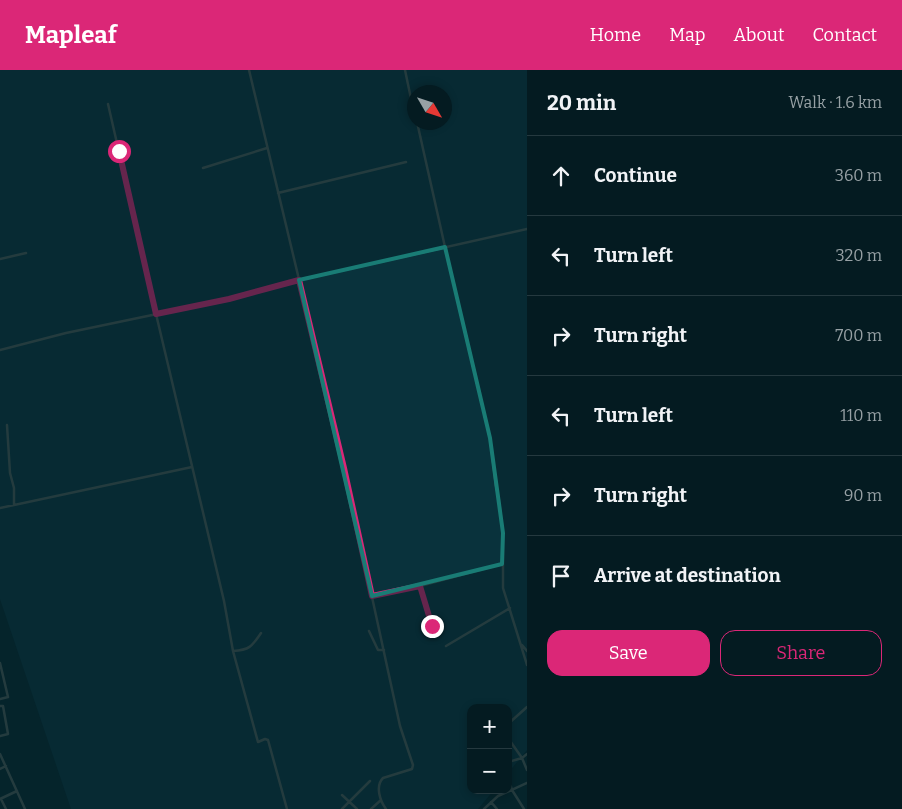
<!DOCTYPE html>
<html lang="en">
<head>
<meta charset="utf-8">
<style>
	body { margin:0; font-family:Bitter,serif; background:#12282e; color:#f1f3f6 }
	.controls { position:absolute; right:15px; bottom:15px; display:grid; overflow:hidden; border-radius:10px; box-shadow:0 2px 8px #0003 }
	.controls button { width:45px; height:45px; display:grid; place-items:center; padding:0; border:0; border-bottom:1px solid #25393f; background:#041b21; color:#f1f3f6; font:25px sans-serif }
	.compass { position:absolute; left:407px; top:15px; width:45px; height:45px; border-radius:50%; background:#041b21; box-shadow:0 2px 8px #0003; rotate:129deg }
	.stop { position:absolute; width:15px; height:15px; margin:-11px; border:4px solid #db2777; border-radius:50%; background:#fff }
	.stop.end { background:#db2777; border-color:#fff; box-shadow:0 1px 5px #0008 }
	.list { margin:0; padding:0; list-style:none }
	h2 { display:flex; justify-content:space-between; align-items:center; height:65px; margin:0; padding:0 20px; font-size:21px }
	h2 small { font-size:16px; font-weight:400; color:#97a1a5 }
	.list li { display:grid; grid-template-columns:32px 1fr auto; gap:15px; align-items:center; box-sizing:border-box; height:80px; padding:0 20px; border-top:1px solid #25393f }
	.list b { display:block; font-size:19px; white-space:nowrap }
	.list em { font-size:16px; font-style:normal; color:#97a1a5 }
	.actions { display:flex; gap:10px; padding:15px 20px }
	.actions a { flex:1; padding:11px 0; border:1px solid #db2777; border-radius:15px; text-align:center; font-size:18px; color:#db2777 }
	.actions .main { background:#db2777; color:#fff }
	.icon { flex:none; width:28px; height:28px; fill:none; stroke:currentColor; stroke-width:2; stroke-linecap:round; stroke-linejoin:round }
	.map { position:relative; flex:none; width:527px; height:739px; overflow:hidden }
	header { display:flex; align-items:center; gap:30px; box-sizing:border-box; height:70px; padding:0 25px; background:#db2777; color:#fff }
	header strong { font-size:24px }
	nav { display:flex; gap:28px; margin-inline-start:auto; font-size:18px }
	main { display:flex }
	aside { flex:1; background:#041b21 }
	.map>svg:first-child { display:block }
	.built { fill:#09323c; fill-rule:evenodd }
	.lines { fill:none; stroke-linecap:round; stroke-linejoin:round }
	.minor { stroke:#495856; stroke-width:2.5 }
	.route { stroke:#db2777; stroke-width:6 }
	.marked { fill:none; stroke:#197c75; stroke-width:4; stroke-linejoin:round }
</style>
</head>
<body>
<header>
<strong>Mapleaf</strong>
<nav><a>Home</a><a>Map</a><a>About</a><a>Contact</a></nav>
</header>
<main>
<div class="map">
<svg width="527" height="739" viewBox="0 0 527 739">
	<rect width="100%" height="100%" fill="#05242c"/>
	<!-- built -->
	<path class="built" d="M 0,0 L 527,0 L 527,680 L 508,703 L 508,638 L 471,638 L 471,720 L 494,720 L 478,739 L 71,739 L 0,529 ZM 414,22 L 444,22 L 444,52 L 414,52 Z"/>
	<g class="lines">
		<!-- minor -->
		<path class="minor" d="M 249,0 L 344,398 L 400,656 L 413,695 L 412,699 L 383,708 C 375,716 380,731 386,739
			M 405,0 L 414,43
			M 108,34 L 156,244 L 224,531 L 233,581 L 258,672 L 265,669 L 268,670 L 287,739
			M 417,52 L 445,177 L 490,368 L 496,416 L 499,430 L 503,463 L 503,518 L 527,595
			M 203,98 L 267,78
			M 278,123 L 406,92
			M 0,189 L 26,183
			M 0,280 L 66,263 L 229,229 L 299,210 L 527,159
			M 7,355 L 10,403 L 14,418 L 14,435
			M 0,438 L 192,397
			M 420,516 L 432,557
			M 373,526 L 420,516 L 502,494
			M 369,561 L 378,580 L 384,580
			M 522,575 L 527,581
			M 446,576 L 510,538
			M 233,581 C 250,580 252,576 261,563
			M 0,593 L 8,627 L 0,629
			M 0,636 L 3,636 L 8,664 L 0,666
			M 508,654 L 527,637
			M 508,668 L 522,688 L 527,700
			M 0,684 L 25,739
			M 508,692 L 522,688 L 527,684
			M 0,699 L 6,696
			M 508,708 L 512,720 L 524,739
			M 342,725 L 357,739
			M 0,729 L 17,721
			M 1,729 L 6,739
			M 491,732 L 497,739
			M 342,739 L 370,711
			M 371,739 L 381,730
			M 484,739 L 498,726 L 527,713"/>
	</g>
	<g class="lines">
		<!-- route -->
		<path class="route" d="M 119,81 L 156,244 L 229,229 L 299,210 L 344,398 L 372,526 L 420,516 L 432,556"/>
	</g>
	<!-- marked area -->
	<path d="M0 0H527V739H0ZM 445,177 L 490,368 L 503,463 L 502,494 L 372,526 L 299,210 Z" fill="#05242c" fill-opacity=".55" fill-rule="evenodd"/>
	<path class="marked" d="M 445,177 L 490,368 L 503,463 L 502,494 L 372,526 L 299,210 Z"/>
</svg>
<div class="controls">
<button>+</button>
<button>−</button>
</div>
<svg class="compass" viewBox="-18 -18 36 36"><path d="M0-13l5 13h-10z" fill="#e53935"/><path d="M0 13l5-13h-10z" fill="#97a1a5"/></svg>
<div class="stop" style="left:119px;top:81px"></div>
<div class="stop end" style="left:432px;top:556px"></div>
</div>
<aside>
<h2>20 min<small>Walk · 1.6 km</small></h2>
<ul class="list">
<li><svg class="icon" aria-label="ahead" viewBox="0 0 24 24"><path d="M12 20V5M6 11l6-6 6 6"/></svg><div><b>Continue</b></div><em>360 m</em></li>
<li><svg class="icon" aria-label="left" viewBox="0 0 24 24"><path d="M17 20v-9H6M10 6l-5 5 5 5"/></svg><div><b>Turn left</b></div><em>320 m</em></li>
<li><svg class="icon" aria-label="right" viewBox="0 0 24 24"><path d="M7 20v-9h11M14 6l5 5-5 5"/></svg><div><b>Turn right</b></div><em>700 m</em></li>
<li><svg class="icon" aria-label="left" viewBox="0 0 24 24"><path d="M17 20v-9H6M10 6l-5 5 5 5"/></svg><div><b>Turn left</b></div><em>110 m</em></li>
<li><svg class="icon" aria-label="right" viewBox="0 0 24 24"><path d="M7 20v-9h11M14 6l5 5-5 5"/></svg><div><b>Turn right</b></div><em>90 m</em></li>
<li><svg class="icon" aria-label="arrive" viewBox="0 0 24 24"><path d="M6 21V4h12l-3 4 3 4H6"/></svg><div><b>Arrive at destination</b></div></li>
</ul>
<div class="actions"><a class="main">Save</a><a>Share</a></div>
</aside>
</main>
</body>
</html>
